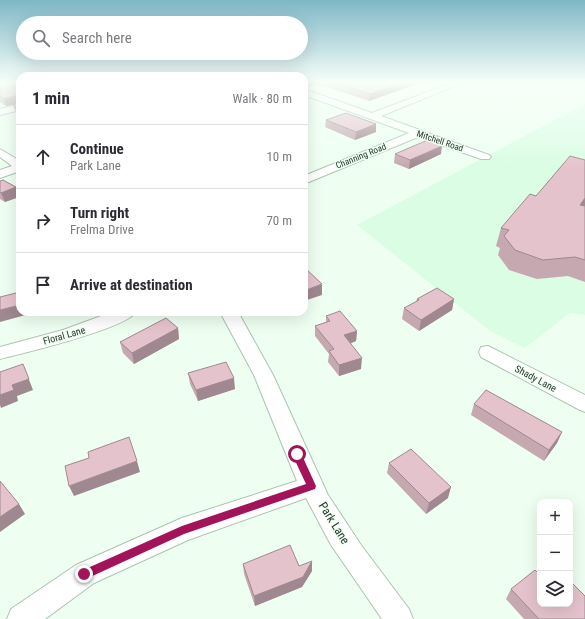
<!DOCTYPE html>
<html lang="en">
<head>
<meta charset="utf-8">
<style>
	body { margin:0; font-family:"Roboto Condensed",sans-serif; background:#f7f7f7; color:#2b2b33 }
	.controls { position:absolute; right:12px; bottom:12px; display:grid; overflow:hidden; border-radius:8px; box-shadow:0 4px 16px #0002 }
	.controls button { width:36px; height:36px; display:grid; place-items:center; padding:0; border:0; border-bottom:1px solid #e1e1e2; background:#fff; color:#2b2b33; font:20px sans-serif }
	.stop { position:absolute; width:12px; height:12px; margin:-9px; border:3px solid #a21359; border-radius:50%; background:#fff }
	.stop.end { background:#a21359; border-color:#fff; box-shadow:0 1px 4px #0008 }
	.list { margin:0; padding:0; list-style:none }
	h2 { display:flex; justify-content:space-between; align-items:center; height:52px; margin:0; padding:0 16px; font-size:17px }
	h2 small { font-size:13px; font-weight:400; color:#7c7c81 }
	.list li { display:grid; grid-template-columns:26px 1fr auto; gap:12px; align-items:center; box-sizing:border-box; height:64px; padding:0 16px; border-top:1px solid #e1e1e2 }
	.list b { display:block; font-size:15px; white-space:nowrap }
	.list p { margin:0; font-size:13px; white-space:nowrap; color:#7c7c81 }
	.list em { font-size:13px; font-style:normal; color:#7c7c81 }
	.icon { flex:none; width:22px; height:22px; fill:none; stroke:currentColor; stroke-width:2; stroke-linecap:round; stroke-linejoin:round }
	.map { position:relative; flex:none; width:585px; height:619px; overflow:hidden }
	.search { position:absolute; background:#fff; box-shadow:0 4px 16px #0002; left:16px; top:16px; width:292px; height:44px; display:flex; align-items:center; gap:10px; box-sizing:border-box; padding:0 14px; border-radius:22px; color:#7c7c81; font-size:15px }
	.panel { position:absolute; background:#fff; box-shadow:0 4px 16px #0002; left:16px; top:72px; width:292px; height:244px; border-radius:12px }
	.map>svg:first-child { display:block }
	.built { fill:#dafde4 }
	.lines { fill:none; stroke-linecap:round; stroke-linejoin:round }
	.street-casing { stroke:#aac4b1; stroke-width:2 }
	.street { fill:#fff; fill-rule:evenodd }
	.wall { fill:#c5a8b0 }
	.shaded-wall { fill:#a08890 }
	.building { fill:#e5c3cd; stroke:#a08890 }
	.route { fill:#a21359 }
	.labels { text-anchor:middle; stroke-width:3; stroke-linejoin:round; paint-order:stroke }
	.far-street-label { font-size:9px; fill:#2c372f; stroke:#eefff2 }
	.street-label { font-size:10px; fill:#2c372f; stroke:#eefff2 }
	.near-street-label { font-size:12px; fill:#2c372f; stroke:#eefff2 }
</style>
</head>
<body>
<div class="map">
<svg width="585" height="619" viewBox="0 0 585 619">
	<rect width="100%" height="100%" fill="#eefff2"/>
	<!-- built -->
	<path class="built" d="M 585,104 L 585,315 L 570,313 L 525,348 L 490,331 L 357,225 Z"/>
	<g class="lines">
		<!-- street casing -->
		<g class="street-casing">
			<path id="street" d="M 454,82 L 465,82 L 381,116 L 489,155 L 491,157 L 489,159 L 481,159 L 418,137 L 304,184 L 304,176 L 409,133 L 304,95 L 304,89 L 372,113 Z
				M 20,104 L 20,110 L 0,115 L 0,109 Z
				M 0,149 L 20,161 L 20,171 L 0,178 L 0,170 L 12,166 L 0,157 Z
				M 112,312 L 136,312 C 125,329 24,353 0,359 L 0,347 L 63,330 Z
				M 220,312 L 238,312 L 273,375 L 328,495 L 361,545 L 409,609 L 413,619 L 382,619 L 331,545 L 306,498 L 188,540 L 94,583 L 45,619 L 7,619 L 11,609 L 76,565 L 182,518 L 297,481 L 254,375 Z
				M 488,346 L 585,395 L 585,412 L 578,409 L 481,357 L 479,352 L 481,347 Z"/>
		</g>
		<!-- street -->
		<use href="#street" class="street"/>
	</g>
	<!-- wall -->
	<path class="wall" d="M 0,82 L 20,91 L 20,116 L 16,113 L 13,105 L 19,103 L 6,106 L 0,102 Z
		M 304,82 L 423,82 L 369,101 L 318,84 Z
		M 326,120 L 376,124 L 376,132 L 355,140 L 325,127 Z
		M 395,154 L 441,154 L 409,169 L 394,163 Z
		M 585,160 L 585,282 L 568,276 L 537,279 L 509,270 L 498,255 L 500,248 L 496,246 L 501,228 L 536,196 Z
		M 0,181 L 16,187 L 19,197 L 5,202 L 0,199 Z
		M 417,299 L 454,299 L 452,310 L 419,331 L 402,319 L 404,308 L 416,302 Z
		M 326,316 L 357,331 L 356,341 L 351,343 L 361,369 L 339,376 L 328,362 L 329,354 L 315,336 L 315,326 L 326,322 Z
		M 178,328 L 179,339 L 134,364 L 123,353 L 120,342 Z
		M 188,373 L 235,389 L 198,401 L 190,384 Z
		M 474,404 L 562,432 L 557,443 L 544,461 L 471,415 Z
		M 389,463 L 448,498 L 426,514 L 387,473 Z
		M 243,564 L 299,566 L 312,571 L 302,587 L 255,606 L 244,574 Z
		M 511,589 L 540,604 L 585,619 L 524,619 L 506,599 Z"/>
	<!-- shaded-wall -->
	<path class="shaded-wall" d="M 304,82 L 318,82 L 318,84 L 304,88 Z
		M 404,82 L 423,82 L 369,101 L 370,94 Z
		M 19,95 L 20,103 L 6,106 L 4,99 Z
		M 376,124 L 376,132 L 355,140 L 356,132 Z
		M 442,146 L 441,154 L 409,169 L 410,160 Z
		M 16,187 L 19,197 L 5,202 L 1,193 Z
		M 585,198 L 585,207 L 580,205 Z
		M 322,284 L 322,295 L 304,301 L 304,291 Z
		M 454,299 L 452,310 L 419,331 L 421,320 Z
		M 20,305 L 20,312 L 32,312 L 33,313 L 0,322 L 0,310 Z
		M 178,328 L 179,339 L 134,364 L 132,353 Z
		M 357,331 L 356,341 L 344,346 L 344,335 Z
		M 362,358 L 361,369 L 339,376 L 339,365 Z
		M 23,364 L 33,390 L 17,396 L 18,401 L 1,408 L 0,405 L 0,395 L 12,385 Z
		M 234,378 L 235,389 L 198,401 L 196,390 Z
		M 562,432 L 557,443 L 544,461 L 549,450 Z
		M 137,461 L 140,472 L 74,496 L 69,486 Z
		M 451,487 L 448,498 L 426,514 L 429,503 Z
		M 19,504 L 25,514 L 0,532 L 0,517 Z
		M 312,561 L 312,571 L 302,587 L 255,606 L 254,596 Z"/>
	<!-- building -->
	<path class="building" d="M 0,82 L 7,82 L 20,91 L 20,110 L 13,105 L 19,103 L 19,95 L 4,99 L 0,96 Z
		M 332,82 L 404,82 L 370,94 Z
		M 346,113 L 376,124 L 356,132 L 326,120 Z
		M 437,136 L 442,146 L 410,160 L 395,154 Z
		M 570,156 L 585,160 L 585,198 L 580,205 L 585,206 L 585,260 L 575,257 L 543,260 L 515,250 L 504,236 L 509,230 L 501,228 L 530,194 L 536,196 Z
		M 3,180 L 16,187 L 1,193 L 0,192 L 0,181 Z
		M 304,267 L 322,284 L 304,291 Z
		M 437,288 L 454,299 L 421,320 L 404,308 L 419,300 L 417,299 Z
		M 20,292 L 20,305 L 0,310 L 0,297 Z
		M 340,311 L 357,331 L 344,335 L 362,358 L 339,365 L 329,351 L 334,349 L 315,326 L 330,321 L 326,316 Z
		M 166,318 L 178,328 L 132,353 L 120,342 Z
		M 226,362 L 234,378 L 196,390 L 188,373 Z
		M 23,364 L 29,379 L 12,385 L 14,390 L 0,395 L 0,372 Z
		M 486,390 L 562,432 L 549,450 L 474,404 Z
		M 129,437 L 137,461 L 69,486 L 65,466 L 89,458 L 88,452 Z
		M 411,449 L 451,487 L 429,503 L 389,463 Z
		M 0,481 L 19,504 L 0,517 Z
		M 290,545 L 299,566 L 312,561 L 303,577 L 254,596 L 243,564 Z
		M 535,570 L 540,575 L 540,604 L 570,604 L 570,581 L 585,596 L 585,619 L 539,619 L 511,589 Z"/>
	<!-- sky -->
	<linearGradient id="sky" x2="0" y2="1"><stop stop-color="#7fb7c6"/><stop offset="0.49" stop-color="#f7fff9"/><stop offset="1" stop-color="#f7fff9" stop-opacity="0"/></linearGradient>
	<rect width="585" height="168" fill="url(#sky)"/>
	<!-- route -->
	<path class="route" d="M 297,450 L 300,451 L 316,486 L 315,489 L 184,534 L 88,578 L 84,579 L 81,578 L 79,574 L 81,571 L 182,526 L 306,484 L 292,454 Z"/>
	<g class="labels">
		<!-- far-street labels -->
		<g class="far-street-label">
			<text transform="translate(440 141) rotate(19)" y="3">Mitchell Road</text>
			<text transform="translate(361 156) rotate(-22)" y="3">Channing Road</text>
		</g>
		<!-- street labels -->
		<g class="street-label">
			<text transform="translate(64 335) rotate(-16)" y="4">Floral Lane</text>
			<text transform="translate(536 378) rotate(28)" y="4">Shady Lane</text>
		</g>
		<!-- near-street labels -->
		<g class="near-street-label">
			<text transform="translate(334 523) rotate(58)" y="4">Park Lane</text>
		</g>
	</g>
</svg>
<div class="controls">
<button>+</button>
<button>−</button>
<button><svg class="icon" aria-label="layers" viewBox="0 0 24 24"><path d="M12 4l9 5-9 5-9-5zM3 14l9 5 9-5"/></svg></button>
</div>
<div class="stop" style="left:297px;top:454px"></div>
<div class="stop end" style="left:84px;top:574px"></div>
<div class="search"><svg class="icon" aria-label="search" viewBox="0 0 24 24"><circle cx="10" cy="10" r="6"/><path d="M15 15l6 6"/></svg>Search here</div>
<section class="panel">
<h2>1 min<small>Walk · 80 m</small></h2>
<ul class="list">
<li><svg class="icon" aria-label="ahead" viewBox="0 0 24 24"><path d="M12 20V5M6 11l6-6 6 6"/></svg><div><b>Continue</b><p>Park Lane</p></div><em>10 m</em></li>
<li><svg class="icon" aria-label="right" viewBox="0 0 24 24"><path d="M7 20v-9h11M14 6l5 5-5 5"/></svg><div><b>Turn right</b><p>Frelma Drive</p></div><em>70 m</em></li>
<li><svg class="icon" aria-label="arrive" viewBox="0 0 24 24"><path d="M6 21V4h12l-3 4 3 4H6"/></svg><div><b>Arrive at destination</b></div></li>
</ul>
</section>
</div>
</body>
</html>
